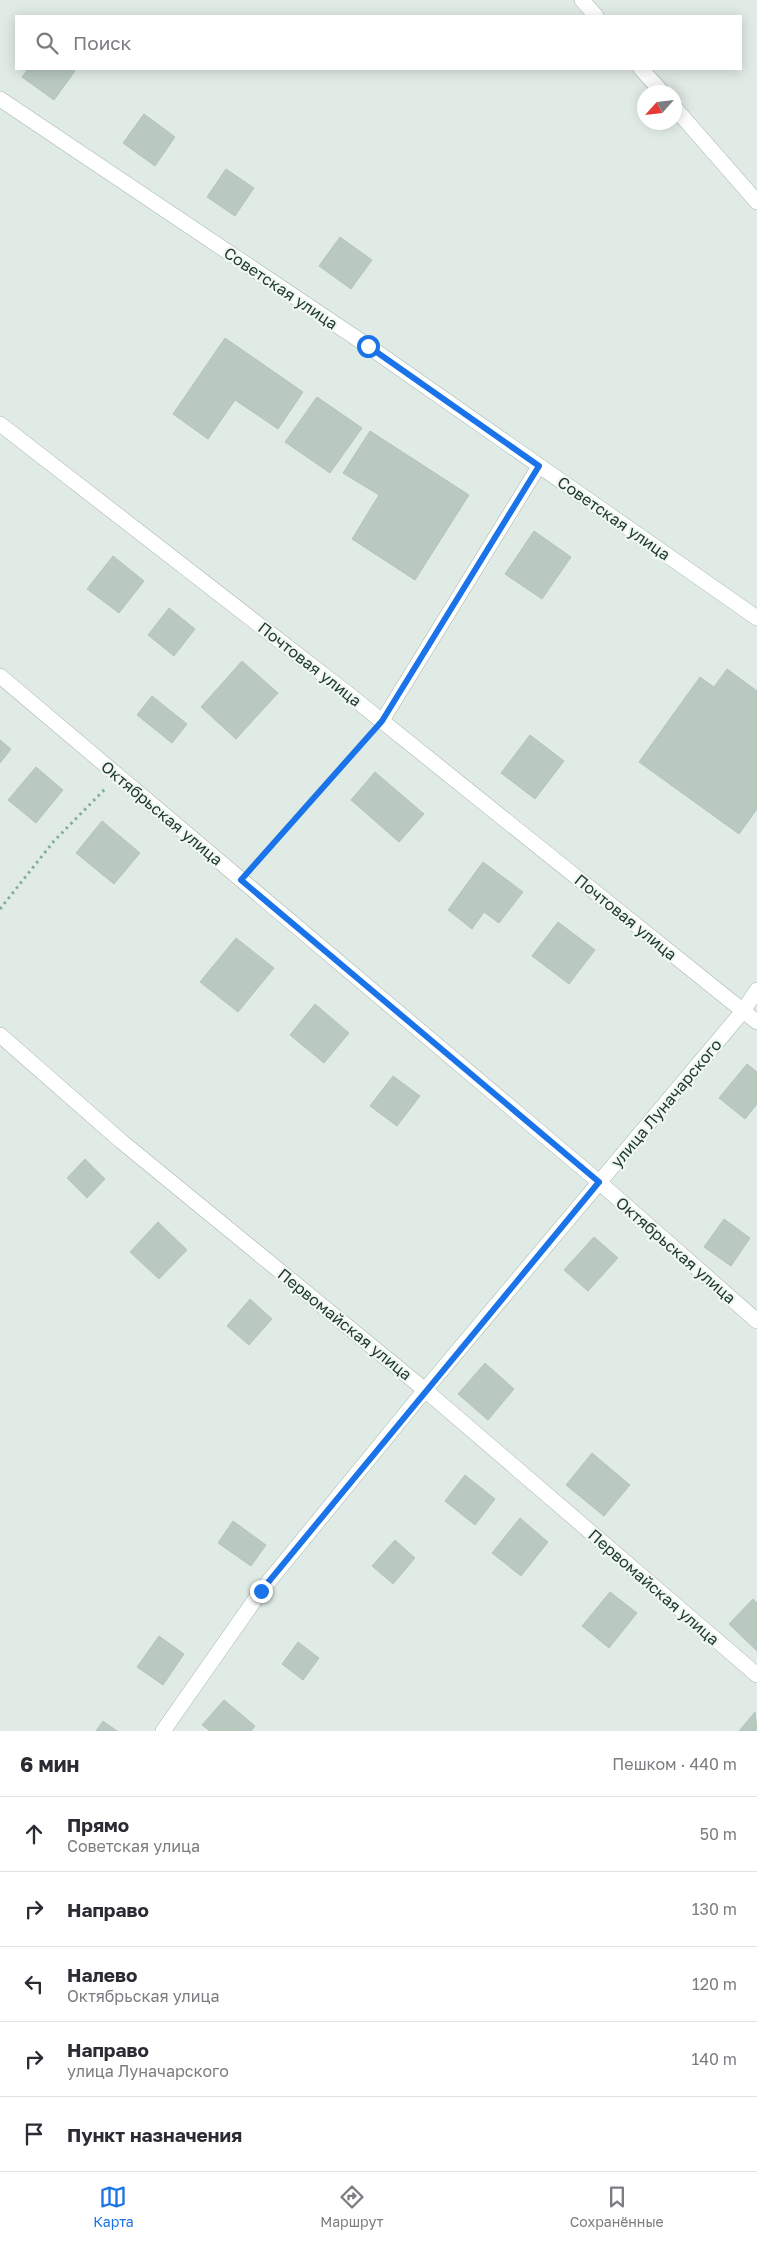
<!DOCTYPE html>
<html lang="ru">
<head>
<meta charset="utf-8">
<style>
	body { margin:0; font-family:"Golos Text",sans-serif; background:#f2f2f3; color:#2b2b33 }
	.compass { position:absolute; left:637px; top:85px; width:45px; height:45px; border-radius:50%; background:#fff; box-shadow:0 2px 12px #0003; rotate:243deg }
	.stop { position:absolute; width:15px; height:15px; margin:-11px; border:4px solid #1a73e8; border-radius:50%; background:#fff }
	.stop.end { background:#1a73e8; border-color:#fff; box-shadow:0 1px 5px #0008 }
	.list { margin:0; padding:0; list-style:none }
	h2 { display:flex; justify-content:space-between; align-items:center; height:65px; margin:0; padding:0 20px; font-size:21px }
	h2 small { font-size:16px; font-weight:400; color:#7c7c81 }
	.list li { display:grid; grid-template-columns:32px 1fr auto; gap:15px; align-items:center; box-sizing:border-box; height:75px; padding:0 20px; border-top:1px solid #e1e1e2 }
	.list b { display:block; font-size:19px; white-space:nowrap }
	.list p { margin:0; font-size:16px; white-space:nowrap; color:#7c7c81 }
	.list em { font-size:16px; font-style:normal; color:#7c7c81 }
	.icon { flex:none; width:28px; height:28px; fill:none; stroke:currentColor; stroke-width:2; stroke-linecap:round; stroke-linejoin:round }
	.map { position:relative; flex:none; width:757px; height:1731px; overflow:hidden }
	.search { position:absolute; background:#fff; box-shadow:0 2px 12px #0003; left:15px; right:15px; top:15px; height:55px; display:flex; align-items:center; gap:12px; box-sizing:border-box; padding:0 18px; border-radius:0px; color:#7c7c81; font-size:19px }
	.sheet { height:440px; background:#fff }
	nav { display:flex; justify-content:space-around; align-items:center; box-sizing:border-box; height:70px; border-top:1px solid #e1e1e2; background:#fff; font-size:14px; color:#7c7c81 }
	nav a { display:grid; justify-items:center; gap:2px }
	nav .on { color:#1a73e8 }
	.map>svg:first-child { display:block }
	.building { fill:#b9c9c0; stroke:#b3c4bb }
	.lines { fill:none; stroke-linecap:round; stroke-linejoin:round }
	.lane-casing { stroke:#a4b3ab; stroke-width:15 }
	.street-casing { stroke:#a4b3ab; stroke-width:16 }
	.secondary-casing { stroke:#a2b9ae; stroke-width:16 }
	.path { stroke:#82ae99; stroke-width:3; stroke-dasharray:2.5 4; stroke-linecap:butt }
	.lane { stroke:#fff; stroke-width:14 }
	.street { stroke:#fff; stroke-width:15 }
	.secondary { stroke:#fff; stroke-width:15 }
	.route { stroke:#1a73e8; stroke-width:6 }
	.labels { text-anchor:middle; stroke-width:4.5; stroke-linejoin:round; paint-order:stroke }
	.street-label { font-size:16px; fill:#223b30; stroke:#f1f8f3 }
</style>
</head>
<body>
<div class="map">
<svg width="757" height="1731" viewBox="0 0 757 1731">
	<rect width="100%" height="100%" fill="#e1ebe5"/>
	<!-- building -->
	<path class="building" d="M 28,69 L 72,69 L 75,71 L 54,100 L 22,77 Z
		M 144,114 L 175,137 L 155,166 L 123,143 Z
		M 226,169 L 254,188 L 235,216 L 207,197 Z
		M 340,237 L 372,260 L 351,289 L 319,266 Z
		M 225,338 L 303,392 L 278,429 L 235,400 L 208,439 L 173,414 Z
		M 317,397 L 362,428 L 330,473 L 285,442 Z
		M 370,431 L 469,495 L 415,580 L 352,539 L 379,495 L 343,473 Z
		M 534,531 L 571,557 L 542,599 L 505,574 Z
		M 113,556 L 144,581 L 119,613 L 87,589 Z
		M 169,608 L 195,629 L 174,656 L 148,635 Z
		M 242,661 L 278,693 L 236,739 L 201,707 Z
		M 727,669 L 757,691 L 757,809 L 739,834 L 639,762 L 700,677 L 714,687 Z
		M 152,696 L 187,724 L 172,743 L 137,715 Z
		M 530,735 L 564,761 L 535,799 L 501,773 Z
		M 0,740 L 11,749 L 0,763 Z
		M 36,767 L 63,790 L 36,823 L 8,800 Z
		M 375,772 L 424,814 L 399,842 L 351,800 Z
		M 102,821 L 140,853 L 114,884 L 76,853 Z
		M 483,862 L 523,892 L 499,923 L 484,912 L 472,929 L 448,910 Z
		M 558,922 L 595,950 L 569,984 L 532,956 Z
		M 236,938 L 274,968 L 238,1012 L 200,982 Z
		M 315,1004 L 349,1033 L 324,1063 L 290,1035 Z
		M 747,1064 L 757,1072 L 757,1104 L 745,1119 L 719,1098 Z
		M 393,1076 L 420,1096 L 397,1126 L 370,1106 Z
		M 85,1159 L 105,1179 L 87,1198 L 67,1178 Z
		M 724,1219 L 750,1238 L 731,1266 L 704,1247 Z
		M 158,1222 L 187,1250 L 159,1279 L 130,1252 Z
		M 594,1237 L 618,1258 L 588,1291 L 564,1270 Z
		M 250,1299 L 272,1319 L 249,1345 L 227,1326 Z
		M 485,1363 L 514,1389 L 488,1420 L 458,1394 Z
		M 592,1453 L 630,1485 L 604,1516 L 566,1485 Z
		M 465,1475 L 495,1499 L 475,1525 L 445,1501 Z
		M 520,1518 L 548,1542 L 521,1576 L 492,1553 Z
		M 233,1521 L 266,1545 L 251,1566 L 218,1543 Z
		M 395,1540 L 415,1558 L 393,1584 L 372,1566 Z
		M 610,1592 L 637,1613 L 609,1648 L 582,1626 Z
		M 753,1599 L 757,1603 L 757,1651 L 729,1624 Z
		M 159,1636 L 184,1654 L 163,1685 L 137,1667 Z
		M 298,1642 L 319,1658 L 303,1680 L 282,1664 Z
		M 224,1700 L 255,1726 L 251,1731 L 210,1731 L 202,1725 Z
		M 755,1712 L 757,1731 L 739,1731 Z
		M 103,1721 L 117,1731 L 96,1731 Z"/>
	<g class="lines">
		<!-- lane casing -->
		<g class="lane-casing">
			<path id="lane" d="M 382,721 L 539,466"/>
		</g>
		<!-- street casing -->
		<g class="street-casing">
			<path id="street" d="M 582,0 L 596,16
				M 641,69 L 662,92
				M 674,107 L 757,202
				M 0,424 L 347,693 L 757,1022
				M 0,676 L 599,1182 L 757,1321
				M 0,1035 L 121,1141 L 425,1390 L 757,1675"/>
		</g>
		<!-- secondary casing -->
		<g class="secondary-casing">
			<path id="secondary" d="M 0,99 L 368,346 L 757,618
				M 163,1731 L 261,1591 L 425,1390 L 743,1011 L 757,990"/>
		</g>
		<!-- path -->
		<path class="path" d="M 255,864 L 368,736
			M 0,909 L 54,841 L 105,789"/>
		<!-- lane -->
		<use href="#lane" class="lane"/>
		<!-- street -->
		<use href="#street" class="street"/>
		<!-- secondary -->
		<use href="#secondary" class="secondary"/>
	</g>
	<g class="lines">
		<!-- route -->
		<path class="route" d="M 261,1591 L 599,1182 L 241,880 L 382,721 L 539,466 L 368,346"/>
	</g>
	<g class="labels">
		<!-- street labels -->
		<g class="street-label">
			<text transform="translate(281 288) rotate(34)" y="6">Советская улица</text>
			<text transform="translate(614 518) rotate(35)" y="6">Советская улица</text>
			<text transform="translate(310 664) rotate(38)" y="6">Почтовая улица</text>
			<text transform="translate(162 813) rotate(40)" y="6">Октябрьская улица</text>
			<text transform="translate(626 917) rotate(39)" y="6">Почтовая улица</text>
			<text transform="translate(666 1103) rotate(-50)" y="6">улица Луначарского</text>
			<text transform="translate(676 1250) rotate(41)" y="6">Октябрьская улица</text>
			<text transform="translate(345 1324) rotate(39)" y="6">Первомайская улица</text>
			<text transform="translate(654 1587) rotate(41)" y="6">Первомайская улица</text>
		</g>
	</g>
</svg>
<svg class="compass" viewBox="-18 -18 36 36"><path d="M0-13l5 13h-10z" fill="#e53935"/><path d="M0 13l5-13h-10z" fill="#7c7c81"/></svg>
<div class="stop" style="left:368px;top:346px"></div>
<div class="stop end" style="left:261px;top:1591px"></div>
<div class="search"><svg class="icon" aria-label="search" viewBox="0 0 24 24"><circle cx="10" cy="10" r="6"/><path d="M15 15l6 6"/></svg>Поиск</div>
</div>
<section class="sheet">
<h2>6 мин<small>Пешком · 440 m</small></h2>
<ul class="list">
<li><svg class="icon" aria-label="ahead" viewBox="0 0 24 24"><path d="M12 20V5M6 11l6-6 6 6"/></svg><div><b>Прямо</b><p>Советская улица</p></div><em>50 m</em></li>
<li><svg class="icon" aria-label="right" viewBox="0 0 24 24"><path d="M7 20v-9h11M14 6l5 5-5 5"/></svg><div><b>Направо</b></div><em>130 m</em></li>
<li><svg class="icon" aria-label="left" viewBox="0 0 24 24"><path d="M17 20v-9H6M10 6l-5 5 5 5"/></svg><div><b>Налево</b><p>Октябрьская улица</p></div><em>120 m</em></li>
<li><svg class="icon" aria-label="right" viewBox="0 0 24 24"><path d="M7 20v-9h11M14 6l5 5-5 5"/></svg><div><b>Направо</b><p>улица Луначарского</p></div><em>140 m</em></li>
<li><svg class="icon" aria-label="arrive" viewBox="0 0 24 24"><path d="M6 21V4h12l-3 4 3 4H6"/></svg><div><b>Пункт назначения</b></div></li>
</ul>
</section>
<nav>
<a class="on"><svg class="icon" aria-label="map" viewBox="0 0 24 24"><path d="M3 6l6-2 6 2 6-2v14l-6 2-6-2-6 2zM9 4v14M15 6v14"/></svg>Карта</a>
<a><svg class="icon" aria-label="directions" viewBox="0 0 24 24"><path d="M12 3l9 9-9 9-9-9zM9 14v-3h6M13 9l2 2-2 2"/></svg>Маршрут</a>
<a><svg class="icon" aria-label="saved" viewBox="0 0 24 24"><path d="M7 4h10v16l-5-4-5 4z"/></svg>Сохранённые</a>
</nav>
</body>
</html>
